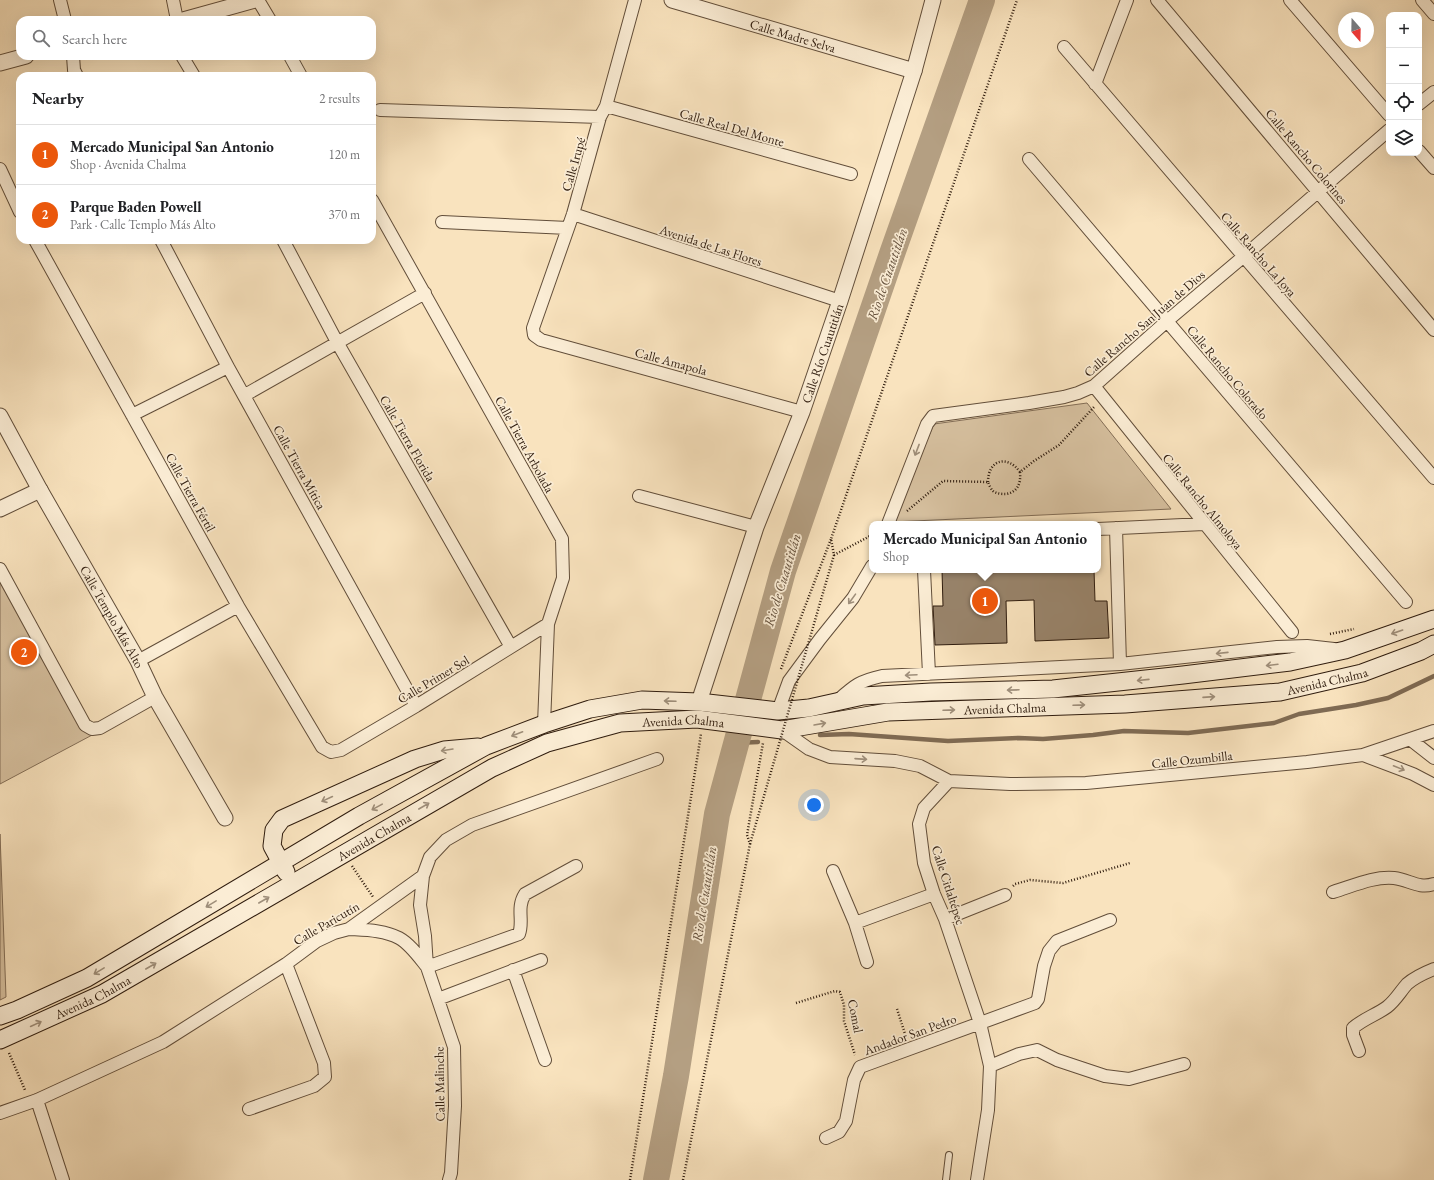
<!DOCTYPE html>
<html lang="en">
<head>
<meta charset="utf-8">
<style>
	body { margin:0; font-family:"EB Garamond",serif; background:#f2f2f2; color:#202124 }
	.controls { position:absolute; right:12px; top:12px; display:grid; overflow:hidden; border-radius:8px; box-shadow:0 4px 16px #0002 }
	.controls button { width:36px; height:36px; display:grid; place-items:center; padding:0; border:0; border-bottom:1px solid #e0e0e0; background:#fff; color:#202124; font:20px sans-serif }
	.compass { position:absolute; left:1338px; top:12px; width:36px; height:36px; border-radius:50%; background:#fff; box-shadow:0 4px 16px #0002; rotate:160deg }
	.you { position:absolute; left:814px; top:805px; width:14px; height:14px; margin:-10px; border:3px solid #fff; border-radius:50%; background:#1a73e8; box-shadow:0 0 0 6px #1a73e833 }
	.badge { display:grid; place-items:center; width:26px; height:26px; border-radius:50%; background:#ea580c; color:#fff; font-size:13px; font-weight:700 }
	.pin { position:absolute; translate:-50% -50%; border:2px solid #fff; box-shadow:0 1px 4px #0006 }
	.popup { position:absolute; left:869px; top:521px; width:232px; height:52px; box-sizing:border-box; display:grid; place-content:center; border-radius:8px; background:#fff; filter:drop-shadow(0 1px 3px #0005); font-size:13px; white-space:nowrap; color:#757577 }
	.popup b { font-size:15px; color:#202124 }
	.popup::after { content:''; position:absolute; left:50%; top:100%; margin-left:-8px; border:8px solid transparent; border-top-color:#fff }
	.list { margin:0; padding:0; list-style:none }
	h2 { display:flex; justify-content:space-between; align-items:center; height:52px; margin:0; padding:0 16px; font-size:17px }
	h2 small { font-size:13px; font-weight:400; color:#757577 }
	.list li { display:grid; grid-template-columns:26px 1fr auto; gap:12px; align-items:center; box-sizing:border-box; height:60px; padding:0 16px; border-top:1px solid #e0e0e0 }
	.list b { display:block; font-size:15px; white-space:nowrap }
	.list p { margin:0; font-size:13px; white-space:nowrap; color:#757577 }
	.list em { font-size:13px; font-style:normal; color:#757577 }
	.icon { flex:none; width:22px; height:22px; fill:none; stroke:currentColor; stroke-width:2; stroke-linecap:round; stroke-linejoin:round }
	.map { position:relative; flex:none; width:1434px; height:1180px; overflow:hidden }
	.search { position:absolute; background:#fff; box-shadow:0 4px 16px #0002; left:16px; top:16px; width:360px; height:44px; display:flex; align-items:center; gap:10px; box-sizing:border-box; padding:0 14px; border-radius:12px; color:#757577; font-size:15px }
	.panel { position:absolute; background:#fff; box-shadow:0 4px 16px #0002; left:16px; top:72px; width:360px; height:172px; border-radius:12px }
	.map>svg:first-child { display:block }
	.green { fill:#d7c1a0; stroke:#836e57 }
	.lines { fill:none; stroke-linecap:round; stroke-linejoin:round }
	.stream { stroke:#7f6b54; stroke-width:4.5 }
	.river { stroke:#b49f82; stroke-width:26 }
	.building { fill:#98836a; stroke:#2f1c0e }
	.service-casing { stroke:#624e3a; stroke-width:8 }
	.minor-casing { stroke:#624e3a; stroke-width:14 }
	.tertiary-casing { stroke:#624e3a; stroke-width:17 }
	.secondary-casing { stroke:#2f1c0e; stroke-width:19 }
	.path { stroke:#2f1c0e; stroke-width:2.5; stroke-dasharray:1 2; stroke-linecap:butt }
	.service { stroke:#fbedd5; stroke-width:6 }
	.minor { stroke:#fbedd5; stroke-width:12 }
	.tertiary { stroke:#fbedd5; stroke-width:15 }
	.secondary { stroke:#fbedd5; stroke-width:17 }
	.path-bridge { stroke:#2f1c0e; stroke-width:2.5; stroke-dasharray:1 2; stroke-linecap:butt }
	.oneway { stroke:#9f8f7b }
	.labels { text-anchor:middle; stroke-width:3.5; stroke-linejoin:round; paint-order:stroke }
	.street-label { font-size:13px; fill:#2f1c0e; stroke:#fbedd5 }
	.water-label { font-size:14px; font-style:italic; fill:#64503c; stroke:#fbedd5 }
</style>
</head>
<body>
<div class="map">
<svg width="1434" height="1180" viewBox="0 0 1434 1180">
	<rect width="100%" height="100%" fill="#f9e3be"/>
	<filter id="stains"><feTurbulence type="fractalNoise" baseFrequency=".005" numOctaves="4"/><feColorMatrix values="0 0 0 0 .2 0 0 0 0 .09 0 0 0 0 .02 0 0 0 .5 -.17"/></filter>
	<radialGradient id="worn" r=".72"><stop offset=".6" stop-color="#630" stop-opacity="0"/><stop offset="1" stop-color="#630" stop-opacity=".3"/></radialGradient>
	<!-- green -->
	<path class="green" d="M 1087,403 L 1171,509 L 892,522 L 934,424 Z
		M 0,569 L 94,734 L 0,784 Z
		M 0,834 L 6,997 L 0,1000 Z"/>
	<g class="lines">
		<!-- stream -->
		<path class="stream" d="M 820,735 L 849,734 L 948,741 L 1019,738 L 1043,739 L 1093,735 L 1124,731 L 1188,733 L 1274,723 L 1299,714 L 1356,705 L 1388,698 L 1434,676
			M 736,743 L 758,742"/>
		<!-- river -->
		<path class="river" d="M 656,1180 L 676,1076 L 717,814 L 783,571 L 893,251 L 982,0"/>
	</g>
	<!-- building -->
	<path class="building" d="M 942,570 L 1094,570 L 1095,601 L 1107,601 L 1109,638 L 1035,641 L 1034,600 L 1006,601 L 1007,643 L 935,645 L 933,606 L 943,606 Z"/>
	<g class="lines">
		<!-- service casing -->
		<g class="service-casing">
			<path id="service" d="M 946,1180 L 949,1155"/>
		</g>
		<!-- minor casing -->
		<g class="minor-casing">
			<path id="minor" d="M 60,0 L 65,20
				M 173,0 L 177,20
				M 258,0 L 270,20
				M 635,0 L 606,106 L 600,117 L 573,214 L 533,328 L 534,335 L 541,340 L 802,412
				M 1157,0 L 1434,330
				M 1290,0 L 1389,115
				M 1422,0 L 1434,14
				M 1064,47 L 1434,478
				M 73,56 L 74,70 L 77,76
				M 182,56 L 194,76
				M 290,56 L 301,76
				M 1095,84 L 1127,0
				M 1419,104 L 1434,92
				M 606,106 L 851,174
				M 380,110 L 600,117
				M 1419,151 L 1434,168
				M 1029,159 L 1406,602
				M 0,169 L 20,212
				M 372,200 L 562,539 L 563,578 L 548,624 L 544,724
				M 573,214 L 840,301
				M 442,222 L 568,228
				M 35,240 L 238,606 L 322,747 L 331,752 L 341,750 L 416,706 L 548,624
				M 161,240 L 228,367 L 416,706
				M 283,240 L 337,342 L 511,647
				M 1094,386 L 1292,632
				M 245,395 L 425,293
				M 132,415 L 228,367
				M 639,496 L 756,527
				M 888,524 L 927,424 L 933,416 L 1029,403 L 1064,397 L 1078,393 L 1094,386 L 1167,321 L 1243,257 L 1389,130
				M 1116,528 L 1120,664
				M 1098,529 L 1204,524
				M 0,569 L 85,725 L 92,729 L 100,728 L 155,697
				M 924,570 L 929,674
				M 138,661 L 238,606
				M 837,701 C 854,686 859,681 882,676 L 1120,664 L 1277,647 L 1307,646 L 1334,649
				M 778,711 L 789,681 L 820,639 L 853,598 L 872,566
				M 782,730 L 809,749 L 830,757 L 895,761 L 920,766 L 949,781 L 1010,784 L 1086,783 L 1307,762 L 1363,755 L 1434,731
				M 1411,740 L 1434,758
				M 1363,755 L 1413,774 L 1434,785
				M 949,781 L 924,808 L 919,824 L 924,863 L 934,894 L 945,919 L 980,1023 L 990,1066 L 988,1110 L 977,1180
				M 833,871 L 855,923 L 867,962
				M 423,876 L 420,905 L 425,936 L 427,967 L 454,1047 L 455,1106 L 451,1173 L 449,1180
				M 1333,892 C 1353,886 1374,876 1394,878 C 1410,880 1418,889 1434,884
				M 945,919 L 1005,895
				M 855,923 L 934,894
				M 349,929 C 365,930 384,930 399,938 C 410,944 419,957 427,967
				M 427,967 L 519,934 C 524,921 516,908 525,894 L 576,866
				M 513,970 L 545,1060
				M 438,999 L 541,960
				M 1359,1051 L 1353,1035 L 1353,1028 C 1363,1019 1376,1015 1387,1007 C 1395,1001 1400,992 1407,984 C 1415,977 1424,973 1434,969
				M 990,1066 L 1019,1054 L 1037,1050 L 1057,1060 L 1105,1076 L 1129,1079 L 1184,1064
				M 37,1100 L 63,1180
				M 249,1109 L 314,1086 L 325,1077 L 324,1063 L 286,964
				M 0,1113 L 37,1100 L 163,1042 L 286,964 L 317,941 L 334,933 L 349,929 L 423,876 L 430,857 L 446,840 L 472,825 L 657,759
				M 826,1138 L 839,1132 L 846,1121 L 854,1080 L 860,1067 L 1035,1003 L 1038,999 L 1044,966 L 1049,951 L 1057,941 L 1110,920"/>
		</g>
		<!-- tertiary casing -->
		<g class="tertiary-casing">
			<g id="tertiary">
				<path id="s1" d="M 672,0 L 914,71"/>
				<path d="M 183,20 L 255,0"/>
				<path d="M 0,63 L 26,56"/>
				<path id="s2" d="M 0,416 L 40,490 L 138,661 L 155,697 L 225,818"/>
				<path d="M 0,509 L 40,490"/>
				<path id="s3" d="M 699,702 L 756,527 L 802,412 L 840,301 L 914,71 L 933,0"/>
			</g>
		</g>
		<!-- secondary casing -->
		<g class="secondary-casing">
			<g id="secondary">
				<path d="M 286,872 L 272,846 L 274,830 L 282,819 L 415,759 L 444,750 L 478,747"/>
				<path d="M 0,1016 L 17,1010 L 87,978 L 359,816 L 486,746 L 544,724 L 590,709 L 642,700 L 699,702 L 778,711 L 809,708 L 863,696 L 931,692 L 1053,689 L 1183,675 L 1290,662 L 1345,650 L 1434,619"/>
				<path id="s4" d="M 0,1040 L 102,994 L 492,768 L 547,743 L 620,723 L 697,719 L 782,730 L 888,712 L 1125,704 L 1280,692 L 1362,673 L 1421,651 L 1434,644"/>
			</g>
		</g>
		<!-- path -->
		<path class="path" d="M 988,482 C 988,460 1007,454 1020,472
			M 907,511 L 943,481 L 988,482 C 989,485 991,489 993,491 C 997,494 1002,494 1006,494 C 1018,492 1021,483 1020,472 L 1034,461 L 1059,445 L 1095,406
			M 872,535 L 834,555 L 831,539 L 1017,0
			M 1330,634 L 1354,629
			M 781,669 L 831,539
			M 352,866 L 373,897
			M 1013,886 L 1015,884 L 1030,880 L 1063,883 L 1130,863
			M 796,1003 L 835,991 L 840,992 L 844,1005 L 844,1021 L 855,1055
			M 897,1009 L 906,1037
			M 9,1053 L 25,1090
			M 630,1180 L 701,734
			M 683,1180 L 750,844 L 747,835 L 763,743"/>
		<!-- service -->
		<use href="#service" class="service"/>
		<!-- minor -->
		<use href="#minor" class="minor"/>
		<!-- tertiary -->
		<use href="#tertiary" class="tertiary"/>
		<!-- secondary -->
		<use href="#secondary" class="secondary"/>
		<!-- path-bridge -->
		<path class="path-bridge" d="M 750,844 L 834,555"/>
	</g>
	<!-- one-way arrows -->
	<defs><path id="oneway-shaft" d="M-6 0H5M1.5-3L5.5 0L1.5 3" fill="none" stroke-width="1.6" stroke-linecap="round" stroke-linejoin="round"/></defs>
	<g class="oneway">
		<use href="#oneway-shaft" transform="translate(917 450) rotate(111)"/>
		<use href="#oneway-shaft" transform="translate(852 599) rotate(126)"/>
		<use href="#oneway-shaft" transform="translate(1397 632) rotate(161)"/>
		<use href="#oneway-shaft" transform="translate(1222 653) rotate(174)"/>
		<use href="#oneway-shaft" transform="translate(1272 665) rotate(173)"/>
		<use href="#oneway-shaft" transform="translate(911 675) rotate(177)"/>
		<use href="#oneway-shaft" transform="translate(1143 680) rotate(174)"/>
		<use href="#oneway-shaft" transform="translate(1013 690) rotate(178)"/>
		<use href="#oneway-shaft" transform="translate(1209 697) rotate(-4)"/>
		<use href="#oneway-shaft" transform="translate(670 701) rotate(-178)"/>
		<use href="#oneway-shaft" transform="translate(1079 705) rotate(-2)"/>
		<use href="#oneway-shaft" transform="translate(949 710) rotate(-2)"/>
		<use href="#oneway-shaft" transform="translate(820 724) rotate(-10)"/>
		<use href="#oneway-shaft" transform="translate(517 734) rotate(159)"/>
		<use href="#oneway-shaft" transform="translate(447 750) rotate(171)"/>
		<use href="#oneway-shaft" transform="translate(861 759) rotate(4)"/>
		<use href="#oneway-shaft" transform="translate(1399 768) rotate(22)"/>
		<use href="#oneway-shaft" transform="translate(327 799) rotate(155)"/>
		<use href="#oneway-shaft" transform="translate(424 806) rotate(-30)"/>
		<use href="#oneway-shaft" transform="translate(377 807) rotate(151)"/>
		<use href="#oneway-shaft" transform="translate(264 900) rotate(-30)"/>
		<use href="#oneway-shaft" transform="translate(211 904) rotate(149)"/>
		<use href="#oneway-shaft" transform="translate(151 966) rotate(-30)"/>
		<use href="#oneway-shaft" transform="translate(99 971) rotate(149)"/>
		<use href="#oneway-shaft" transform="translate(36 1024) rotate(-25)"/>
	</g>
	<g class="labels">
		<!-- street labels -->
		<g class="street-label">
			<text dy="5" stroke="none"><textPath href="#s1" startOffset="126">Calle Madre Selva</textPath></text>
			<text transform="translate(732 127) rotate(16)" y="5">Calle Real Del Monte</text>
			<text transform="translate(1307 156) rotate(50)" y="5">Calle Rancho Colorines</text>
			<text transform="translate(573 164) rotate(-74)" y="5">Calle Irupé</text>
			<text transform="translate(711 245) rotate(18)" y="5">Avenida de Las Flores</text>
			<text transform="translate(1259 254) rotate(49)" y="5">Calle Rancho La Joya</text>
			<text transform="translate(1144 323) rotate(-41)" y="5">Calle Rancho San Juan de Dios</text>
			<text dy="5" stroke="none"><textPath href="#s3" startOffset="370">Calle Río Cuautitlán</textPath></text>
			<text transform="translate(671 361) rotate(15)" y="5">Calle Amapola</text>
			<text transform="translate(1228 372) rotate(50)" y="5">Calle Rancho Colorado</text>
			<text transform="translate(408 438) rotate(60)" y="5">Calle Tierra Florida</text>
			<text transform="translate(525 444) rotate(61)" y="5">Calle Tierra Arbolada</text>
			<text transform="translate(300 467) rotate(61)" y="5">Calle Tierra Mítica</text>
			<text transform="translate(191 492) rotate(61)" y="5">Calle Tierra Fértil</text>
			<text transform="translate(1203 501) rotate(51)" y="5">Calle Rancho Almoloya</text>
			<text dy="5" stroke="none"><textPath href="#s2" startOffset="230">Calle Templo Más Alto</textPath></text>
			<text transform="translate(433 679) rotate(-31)" y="5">Calle Primer Sol</text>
			<text dy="5" stroke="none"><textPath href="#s4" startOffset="1410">Avenida Chalma</textPath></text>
			<text dy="5" stroke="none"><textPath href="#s4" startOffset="1086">Avenida Chalma</textPath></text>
			<text dy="5" stroke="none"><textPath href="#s4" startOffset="762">Avenida Chalma</textPath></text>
			<text transform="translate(1192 759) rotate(-6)" y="5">Calle Ozumbilla</text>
			<text dy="5" stroke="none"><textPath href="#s4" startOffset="426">Avenida Chalma</textPath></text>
			<text transform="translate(949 885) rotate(72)" y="5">Calle Citlaltépec</text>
			<text transform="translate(326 923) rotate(-30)" y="5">Calle Paricutín</text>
			<text dy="5" stroke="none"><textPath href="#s4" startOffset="102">Avenida Chalma</textPath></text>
			<text transform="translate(856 1016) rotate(79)" y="5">Comal</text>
			<text transform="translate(910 1034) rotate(-20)" y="5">Andador San Pedro</text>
			<text transform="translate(439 1084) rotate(-91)" y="5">Calle Malinche</text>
		</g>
		<!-- water labels -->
		<g class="water-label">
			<text transform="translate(887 274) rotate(-71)" y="5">Rio de Cuautitlán</text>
			<text transform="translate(782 580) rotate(-73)" y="5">Rio de Cuautitlán</text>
			<text transform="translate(704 894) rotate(-81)" y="5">Rio de Cuautitlán</text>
		</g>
	</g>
	<rect width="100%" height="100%" filter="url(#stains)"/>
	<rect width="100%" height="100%" fill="url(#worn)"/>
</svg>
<div class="controls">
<button>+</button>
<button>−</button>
<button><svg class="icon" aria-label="locate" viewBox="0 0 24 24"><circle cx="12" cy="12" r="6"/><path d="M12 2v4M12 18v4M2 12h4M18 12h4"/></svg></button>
<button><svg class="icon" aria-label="layers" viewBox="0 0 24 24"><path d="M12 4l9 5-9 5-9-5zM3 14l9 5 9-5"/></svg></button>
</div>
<svg class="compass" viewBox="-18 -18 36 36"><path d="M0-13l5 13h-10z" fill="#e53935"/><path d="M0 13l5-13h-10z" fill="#757577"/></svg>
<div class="you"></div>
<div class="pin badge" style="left:985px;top:601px">1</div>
<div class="popup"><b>Mercado Municipal San Antonio</b>Shop</div>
<div class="pin badge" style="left:24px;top:652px">2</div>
<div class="search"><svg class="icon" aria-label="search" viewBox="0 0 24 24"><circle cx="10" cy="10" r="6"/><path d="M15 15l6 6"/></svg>Search here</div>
<section class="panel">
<h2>Nearby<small>2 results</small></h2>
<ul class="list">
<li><span class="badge">1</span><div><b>Mercado Municipal San Antonio</b><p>Shop · Avenida Chalma</p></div><em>120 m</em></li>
<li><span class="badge">2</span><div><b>Parque Baden Powell</b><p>Park · Calle Templo Más Alto</p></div><em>370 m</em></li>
</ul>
</section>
</div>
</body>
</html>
